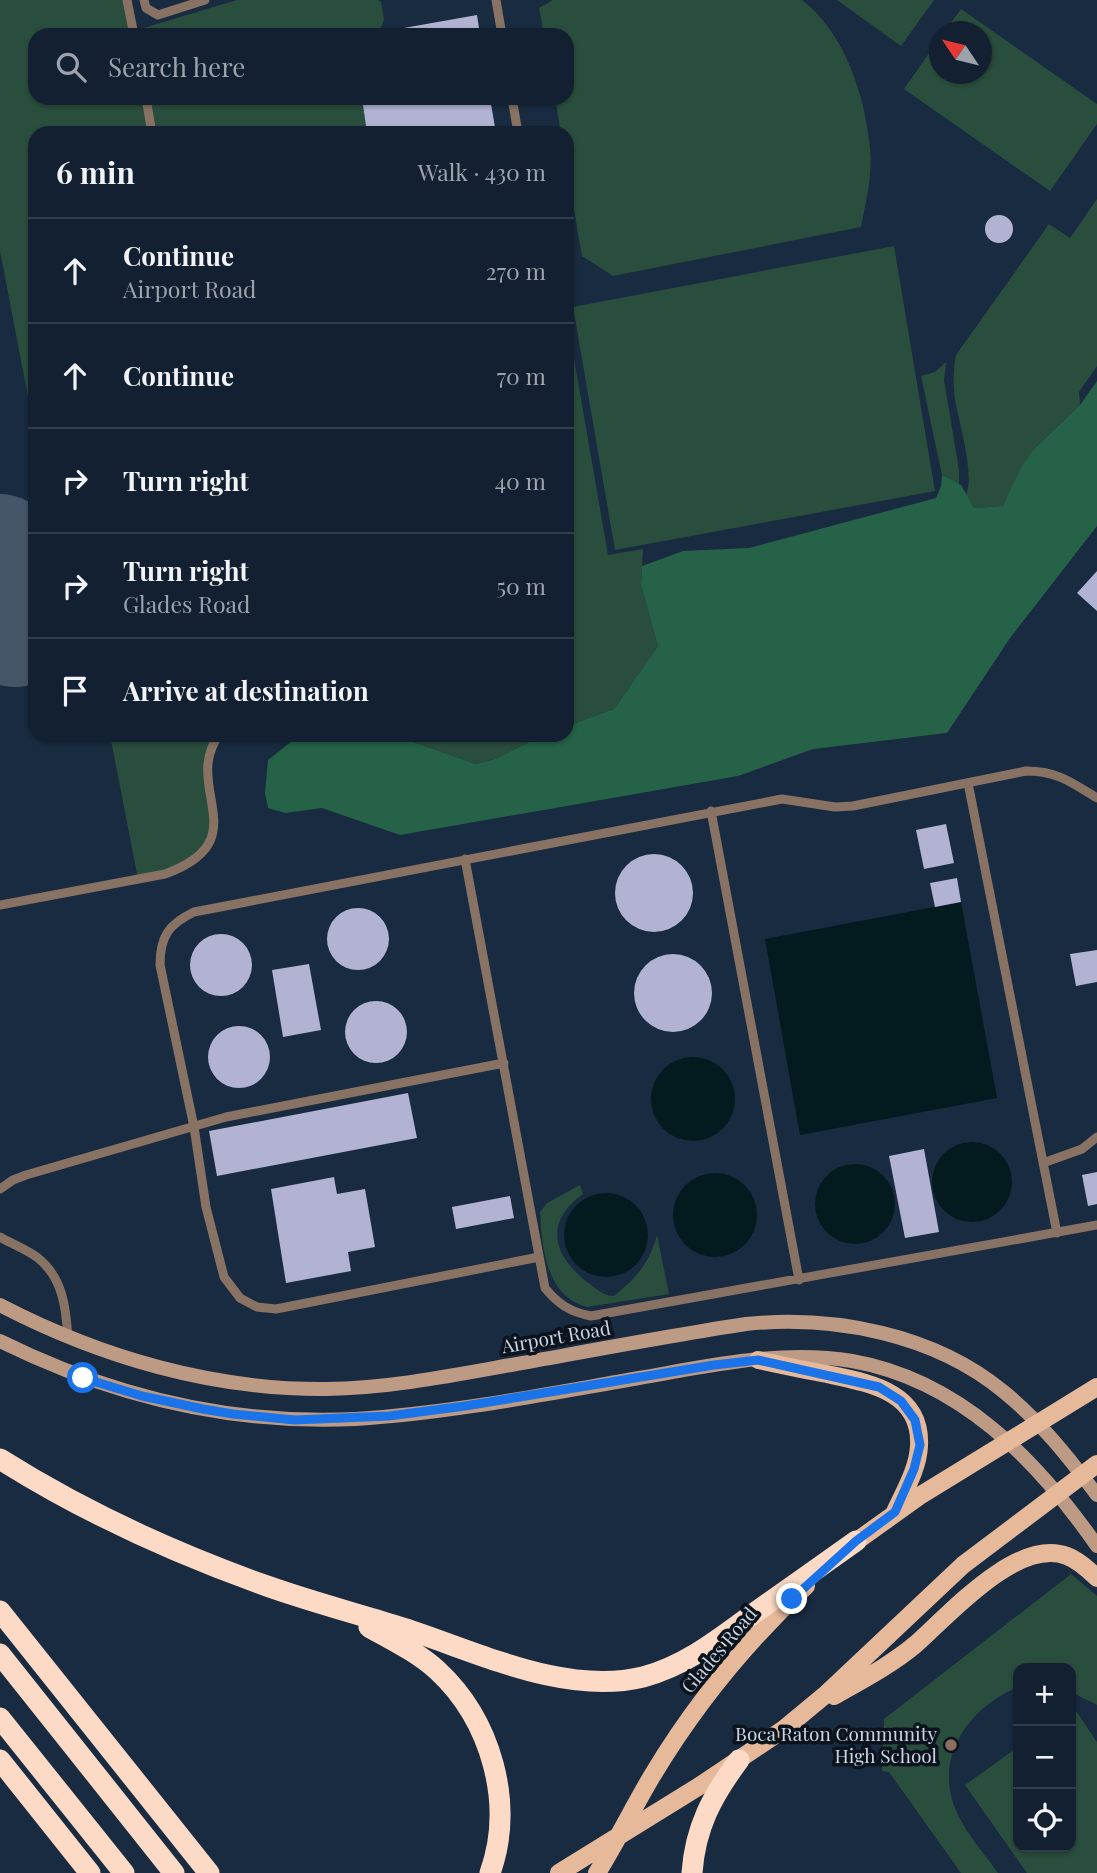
<!DOCTYPE html>
<html lang="en">
<head>
<meta charset="utf-8">
<style>
	body { margin:0; font-family:"Playfair Display",serif; background:#1c2839; color:#f1f3f6 }
	.controls { position:absolute; right:21px; bottom:21px; display:grid; overflow:hidden; border-radius:14px; box-shadow:0 2px 5px #0004 }
	.controls button { width:63px; height:63px; display:grid; place-items:center; padding:0; border:0; border-bottom:2px solid #323e4d; background:#132031; color:#f1f3f6; font:35px sans-serif }
	.compass { position:absolute; left:929px; top:21px; width:63px; height:63px; border-radius:50%; background:#132031; box-shadow:0 2px 5px #0004; rotate:305deg }
	.stop { position:absolute; width:21px; height:21px; margin:-16px; border:5px solid #1a73e8; border-radius:50%; background:#fff }
	.stop.end { background:#1a73e8; border-color:#fff; box-shadow:0 2px 7px #0008 }
	.list { margin:0; padding:0; list-style:none }
	h2 { display:flex; justify-content:space-between; align-items:center; height:91px; margin:0; padding:0 28px; font-size:30px }
	h2 small { font-size:23px; font-weight:400; color:#9da3ab }
	.list li { display:grid; grid-template-columns:46px 1fr auto; gap:21px; align-items:center; box-sizing:border-box; height:105px; padding:0 28px; border-top:2px solid #323e4d }
	.list b { display:block; font-size:26px; white-space:nowrap }
	.list p { margin:0; font-size:23px; white-space:nowrap; color:#9da3ab }
	.list em { font-size:23px; font-style:normal; color:#9da3ab }
	.icon { flex:none; width:38px; height:38px; fill:none; stroke:currentColor; stroke-width:2; stroke-linecap:round; stroke-linejoin:round }
	.map { position:relative; flex:none; width:1097px; height:1873px; overflow:hidden }
	.search { position:absolute; background:#132031; box-shadow:0 2px 5px #0004; left:28px; top:28px; width:546px; height:77px; display:flex; align-items:center; gap:18px; box-sizing:border-box; padding:0 24px; border-radius:21px; color:#9da3ab; font-size:26px }
	.panel { position:absolute; background:#132031; box-shadow:0 2px 5px #0004; left:28px; top:126px; width:546px; height:616px; border-radius:21px }
	.map>svg:first-child { display:block }
	.green { fill:#2a4e3d }
	.forest { fill:#256247 }
	.water { fill:#031a1f }
	.lines { fill:none; stroke-linecap:round; stroke-linejoin:round }
	.runway { stroke:#46566a; stroke-width:114 }
	.building { fill:#b2b2d3 }
	.lane { stroke:#887263; stroke-width:9 }
	.secondary { stroke:#bd9a83; stroke-width:14 }
	.primary { stroke:#e6b99b; stroke-width:18 }
	.highway { stroke:#fcdac5; stroke-width:21 }
	.route { stroke:#1a73e8; stroke-width:9 }
	.education-dot { fill:#8d6e63; stroke:#0b131d; stroke-width:2.5 }
	.labels { text-anchor:middle; stroke-width:7; stroke-linejoin:round; paint-order:stroke }
	.street-label { font-size:19px; fill:#cad5e4; stroke:#0b131d }
	.poi-label { font-size:19px; fill:#cad5e4; stroke:#0b131d; text-anchor:end }
</style>
</head>
<body>
<div class="map">
<svg width="1097" height="1873" viewBox="0 0 1097 1873">
	<rect width="100%" height="100%" fill="#192b41"/>
	<!-- green -->
	<path class="green" d="M 0,0 L 127,0 L 134,35 L 35,35 L 35,98 L 146,98 L 152,133 L 35,133 L 35,433 L 0,251 Z
		M 237,0 L 378,0 L 381,2 L 384,20 L 379,32 L 361,35 L 138,35 L 137,30 Z
		M 553,0 L 802,0 C 845,33 865,96 870,148 C 873,174 866,201 861,227 L 613,276 L 582,256 L 567,169 L 567,133 L 561,133 L 555,98 L 567,98 L 567,35 L 544,35 L 539,8 Z
		M 837,0 L 934,0 L 901,46 Z
		M 961,9 L 1097,104 L 1097,124 L 1050,191 L 904,89 L 939,39 L 940,74 L 982,74 L 982,32 L 945,31 Z
		M 150,98 L 362,98 L 367,133 L 157,133 Z
		M 1097,199 L 1097,366 L 1079,392 L 1080,405 L 1034,449 L 1003,506 L 974,508 L 966,495 C 975,477 959,421 955,400 C 953,385 953,370 956,355 L 1049,224 L 1070,238 Z
		M 894,246 L 935,491 L 615,550 L 573,307 Z
		M 567,318 L 608,555 L 643,549 L 641,585 L 658,646 L 614,709 L 567,726 Z
		M 946,362 L 944,380 L 959,470 L 959,485 L 942,475 L 921,376 L 935,372 Z
		M 110,735 L 219,735 L 209,754 L 216,819 L 201,856 L 138,879 Z
		M 393,735 L 543,735 L 495,759 L 476,764 Z
		M 580,1185 L 583,1194 C 542,1223 554,1258 590,1284 C 598,1290 604,1296 614,1296 C 637,1277 649,1264 657,1235 L 669,1294 L 587,1307 C 546,1296 542,1248 540,1212 L 547,1203 Z
		M 1071,1574 L 1097,1596 L 1097,1705 L 1071,1692 L 1071,1668 L 1018,1668 L 1018,1687 C 965,1709 930,1763 960,1819 C 970,1838 986,1856 998,1873 L 961,1873 L 889,1772 L 882,1771 L 884,1719 Z
		M 1074,1708 L 1097,1742 L 1097,1873 L 1027,1873 L 965,1785 L 1018,1747 L 1018,1847 L 1071,1847 L 1071,1710 Z"/>
	<!-- forest -->
	<path class="forest" d="M 1097,381 L 1097,526 L 1010,638 L 947,733 L 813,749 L 738,776 L 400,835 L 322,808 L 285,813 L 268,808 L 265,793 L 268,760 L 292,741 L 352,735 L 393,735 L 476,764 L 495,759 L 543,735 L 567,735 L 567,726 L 614,709 L 658,646 L 641,585 L 642,566 L 683,551 L 749,548 L 936,498 L 941,486 L 942,475 L 961,485 L 974,508 L 1003,506 L 1022,466 L 1034,449 L 1080,405 Z"/>
	<!-- water -->
	<path class="water" d="M 961,902 L 997,1098 L 800,1135 L 765,939 Z
		M651 1099a42 42 0 1 1 84 0a42 42 0 1 1-84 0Z
		M932 1182a40 40 0 1 1 80 0a40 40 0 1 1-80 0Z
		M815 1204a40 40 0 1 1 80 0a40 40 0 1 1-80 0Z
		M673 1215a42 42 0 1 1 84 0a42 42 0 1 1-84 0Z
		M564 1235a42 42 0 1 1 84 0a42 42 0 1 1-84 0Z"/>
	<g class="lines">
		<!-- runway -->
		<path class="runway" d="M 0,551 L 15,630"/>
	</g>
	<!-- building -->
	<path class="building" d="M 477,15 L 480,35 L 370,35 L 370,34 Z
		M 362,98 L 490,98 L 496,133 L 367,133 Z
		M985 229a14 14 0 1 1 28 0a14 14 0 1 1-28 0Z
		M 1097,571 L 1097,611 L 1077,593 Z
		M 946,824 L 954,863 L 924,869 L 916,830 Z
		M615 893a39 39 0 1 1 78 0a39 39 0 1 1-78 0Z
		M 957,878 L 961,902 L 935,907 L 930,883 Z
		M327 939a31 31 0 1 1 62 0a31 31 0 1 1-62 0Z
		M190 965a31 31 0 1 1 62 0a31 31 0 1 1-62 0Z
		M 1097,950 L 1097,982 L 1076,986 L 1070,954 Z
		M634 993a39 39 0 1 1 78 0a39 39 0 1 1-78 0Z
		M 309,964 L 321,1030 L 283,1037 L 272,970 Z
		M345 1032a31 31 0 1 1 62 0a31 31 0 1 1-62 0Z
		M208 1057a31 31 0 1 1 62 0a31 31 0 1 1-62 0Z
		M 408,1093 L 417,1138 L 217,1176 L 209,1131 Z
		M 924,1149 L 939,1232 L 905,1238 L 889,1156 Z
		M 1097,1172 L 1097,1204 L 1088,1206 L 1082,1175 Z
		M 334,1177 L 337,1194 L 365,1189 L 375,1247 L 348,1252 L 351,1271 L 286,1283 L 271,1189 Z
		M 510,1196 L 514,1218 L 456,1229 L 452,1207 Z"/>
	<g class="lines">
		<!-- lane -->
		<path class="lane" d="M 127,0 L 134,35
			M 144,0 L 146,8 L 158,15 L 205,0
			M 496,0 L 502,35
			M 146,98 L 152,133
			M 512,98 L 518,133
			M 968,783 L 1057,1233
			M 711,811 L 799,1280
			M 465,859 L 545,1288 C 558,1304 570,1312 591,1316 L 1097,1225
			M 0,905 L 165,874 C 259,840 181,787 219,735
			M 1043,1163 L 1082,1149 L 1097,1137
			M 0,1189 L 13,1180 L 26,1175 L 226,1117 L 504,1063
			M 0,1237 C 12,1244 28,1250 38,1258 C 63,1278 66,1308 68,1338
			M 539,1257 L 276,1309 L 257,1307 L 240,1298 L 224,1277 L 206,1207 L 194,1127 L 160,965 C 160,936 169,924 194,912 L 782,799 L 835,807 L 853,806 L 1026,771 C 1057,771 1071,782 1097,798"/>
		<!-- secondary -->
		<path class="secondary" d="M 0,1305 C 100,1357 212,1390 326,1389 C 389,1388 450,1376 511,1365 C 589,1351 667,1336 746,1324 C 834,1315 934,1334 1004,1392 C 1040,1421 1069,1458 1097,1495
			M 0,1341 C 111,1396 232,1425 356,1419 C 451,1413 546,1394 639,1378 C 708,1366 782,1349 852,1361 C 960,1380 1037,1460 1097,1546"/>
		<!-- primary -->
		<path class="primary" d="M 758,1360 C 781,1365 804,1370 827,1374 C 868,1383 922,1391 919,1446 C 918,1469 904,1492 895,1512
			M 847,1548 L 921,1495 L 1097,1387
			M 834,1696 C 862,1680 891,1665 916,1644 C 949,1615 1017,1537 1067,1556 C 1078,1560 1089,1570 1097,1578
			M 559,1873 L 701,1785 L 784,1729 L 825,1695 L 963,1565 L 1097,1464
			M 597,1873 C 617,1841 633,1808 652,1776 C 694,1706 747,1641 806,1586"/>
		<!-- highway -->
		<path class="highway" d="M 0,1459 C 84,1512 174,1553 267,1586 C 312,1602 358,1614 403,1628 C 478,1652 565,1696 643,1677 C 685,1666 719,1639 753,1614 C 787,1590 822,1565 856,1541
			M 0,1611 L 209,1873
			M 369,1627 C 392,1640 417,1652 437,1670 C 491,1720 515,1803 490,1873
			M 0,1654 L 174,1873
			M 0,1718 L 124,1873
			M 0,1760 L 90,1873
			M 692,1873 C 695,1828 712,1796 739,1760"/>
	</g>
	<g class="lines">
		<!-- route -->
		<path class="route" d="M 83,1378 L 142,1396 L 203,1409 L 233,1414 L 295,1420 L 389,1416 L 465,1406 L 714,1365 L 758,1360 L 879,1387 L 901,1401 L 915,1420 L 920,1445 L 914,1469 L 895,1512 L 856,1541 L 792,1599"/>
	</g>
	<!-- markers -->
	<circle class="education-dot" cx="951" cy="1745" r="7"/>
	<g class="labels">
		<!-- street labels -->
		<g class="street-label">
			<text transform="translate(556 1337) rotate(-10)" y="7">Airport Road</text>
			<text transform="translate(719 1650) rotate(-50)" y="7">Glades Road</text>
		</g>
		<!-- poi labels -->
		<g class="poi-label">
			<text x="937" y="1741">Boca Raton Community<tspan x="937" dy="22">High School</tspan></text>
		</g>
	</g>
</svg>
<div class="controls">
<button>+</button>
<button>−</button>
<button><svg class="icon" aria-label="locate" viewBox="0 0 24 24"><circle cx="12" cy="12" r="6"/><path d="M12 2v4M12 18v4M2 12h4M18 12h4"/></svg></button>
</div>
<svg class="compass" viewBox="-18 -18 36 36"><path d="M0-13l5 13h-10z" fill="#e53935"/><path d="M0 13l5-13h-10z" fill="#9da3ab"/></svg>
<div class="stop" style="left:83px;top:1378px"></div>
<div class="stop end" style="left:792px;top:1599px"></div>
<div class="search"><svg class="icon" aria-label="search" viewBox="0 0 24 24"><circle cx="10" cy="10" r="6"/><path d="M15 15l6 6"/></svg>Search here</div>
<section class="panel">
<h2>6 min<small>Walk · 430 m</small></h2>
<ul class="list">
<li><svg class="icon" aria-label="ahead" viewBox="0 0 24 24"><path d="M12 20V5M6 11l6-6 6 6"/></svg><div><b>Continue</b><p>Airport Road</p></div><em>270 m</em></li>
<li><svg class="icon" aria-label="ahead" viewBox="0 0 24 24"><path d="M12 20V5M6 11l6-6 6 6"/></svg><div><b>Continue</b></div><em>70 m</em></li>
<li><svg class="icon" aria-label="right" viewBox="0 0 24 24"><path d="M7 20v-9h11M14 6l5 5-5 5"/></svg><div><b>Turn right</b></div><em>40 m</em></li>
<li><svg class="icon" aria-label="right" viewBox="0 0 24 24"><path d="M7 20v-9h11M14 6l5 5-5 5"/></svg><div><b>Turn right</b><p>Glades Road</p></div><em>50 m</em></li>
<li><svg class="icon" aria-label="arrive" viewBox="0 0 24 24"><path d="M6 21V4h12l-3 4 3 4H6"/></svg><div><b>Arrive at destination</b></div></li>
</ul>
</section>
</div>
</body>
</html>
